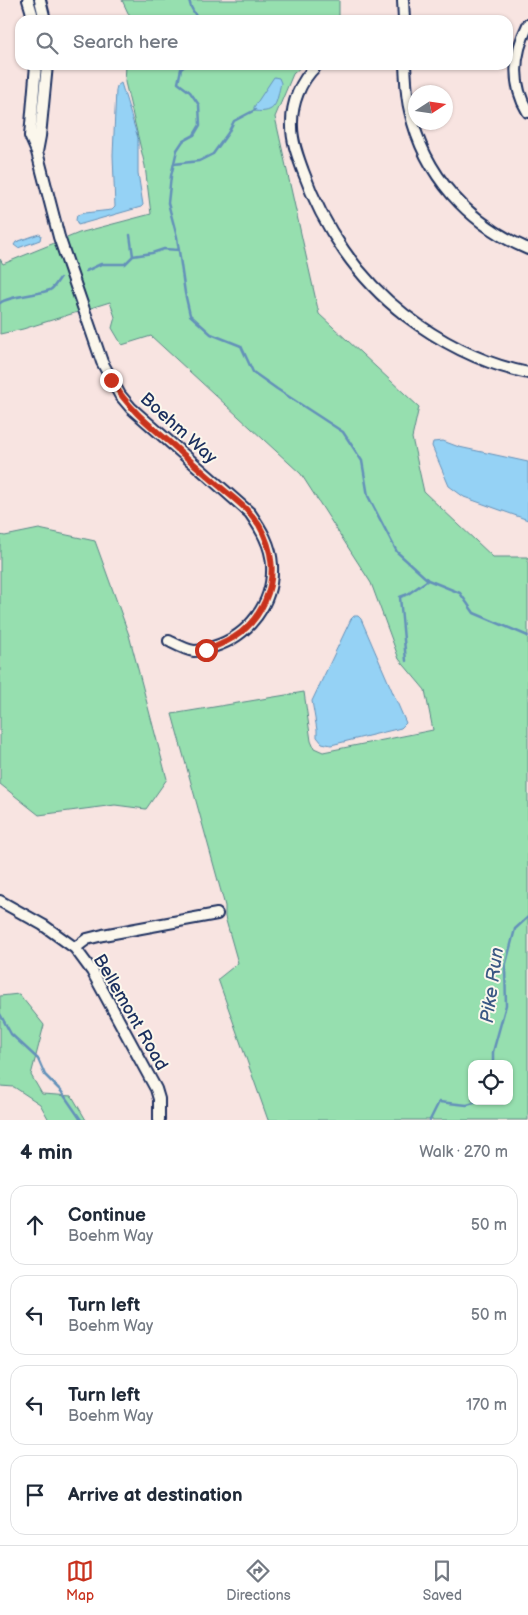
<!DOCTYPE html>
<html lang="en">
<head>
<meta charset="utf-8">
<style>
	body { margin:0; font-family:"Balsamiq Sans",sans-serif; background:#f6f6f7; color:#1f2937 }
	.controls { position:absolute; right:15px; bottom:15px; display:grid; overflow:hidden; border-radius:10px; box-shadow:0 1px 4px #0004 }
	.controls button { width:45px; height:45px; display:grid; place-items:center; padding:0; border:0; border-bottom:1px solid #e0e1e3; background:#fff; color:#1f2937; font:25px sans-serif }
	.compass { position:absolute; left:408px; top:85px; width:45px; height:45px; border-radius:50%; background:#fff; box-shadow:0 1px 4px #0004; rotate:78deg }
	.stop { position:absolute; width:15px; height:15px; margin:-11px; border:4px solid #c8321e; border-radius:50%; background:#fff }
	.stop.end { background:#c8321e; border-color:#fff; box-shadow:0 1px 5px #0008 }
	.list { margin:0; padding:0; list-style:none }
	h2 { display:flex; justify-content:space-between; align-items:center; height:65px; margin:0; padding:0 20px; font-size:21px }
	h2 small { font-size:16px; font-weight:400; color:#747a83 }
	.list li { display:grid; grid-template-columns:32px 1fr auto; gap:15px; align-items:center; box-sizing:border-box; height:80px; margin:0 10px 10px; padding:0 10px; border:1px solid #e0e1e3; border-radius:15px }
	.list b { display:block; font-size:19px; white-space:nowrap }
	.list p { margin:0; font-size:16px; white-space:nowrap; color:#747a83 }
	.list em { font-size:16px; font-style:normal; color:#747a83 }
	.icon { flex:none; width:28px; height:28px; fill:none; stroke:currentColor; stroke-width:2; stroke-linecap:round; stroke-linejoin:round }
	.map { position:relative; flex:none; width:528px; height:1120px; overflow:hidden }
	.search { position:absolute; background:#fff; box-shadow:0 1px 4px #0004; left:15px; right:15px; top:15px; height:55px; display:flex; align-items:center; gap:12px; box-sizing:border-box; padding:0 18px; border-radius:15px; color:#747a83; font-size:19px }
	.sheet { height:425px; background:#fff }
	nav { display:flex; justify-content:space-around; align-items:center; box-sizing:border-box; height:70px; border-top:1px solid #e0e1e3; background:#fff; font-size:14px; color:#747a83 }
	nav a { display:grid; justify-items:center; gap:2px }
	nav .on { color:#c8321e }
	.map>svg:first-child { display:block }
	.green { fill:#96dfaf; stroke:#588786; fill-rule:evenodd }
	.water { fill:#95d2f5; stroke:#6491b9 }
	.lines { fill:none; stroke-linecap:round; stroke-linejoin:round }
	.stream { stroke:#6491b9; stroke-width:2.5 }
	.minor-casing { stroke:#1b2f5e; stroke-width:14 }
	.minor { stroke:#fbf7ec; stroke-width:10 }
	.route { stroke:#c8321e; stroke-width:6 }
	.labels { text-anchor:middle; stroke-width:4; stroke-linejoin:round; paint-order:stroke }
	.street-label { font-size:18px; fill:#1b2f5e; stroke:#fbf7ec }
	.water-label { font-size:19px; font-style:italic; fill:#3a5884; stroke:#fbf7ec }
</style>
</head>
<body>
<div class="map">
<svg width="528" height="1120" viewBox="0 0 528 1120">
	<rect width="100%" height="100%" fill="#f8e4e1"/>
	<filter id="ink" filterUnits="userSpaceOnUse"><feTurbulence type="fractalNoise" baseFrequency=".02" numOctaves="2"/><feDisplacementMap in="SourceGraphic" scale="10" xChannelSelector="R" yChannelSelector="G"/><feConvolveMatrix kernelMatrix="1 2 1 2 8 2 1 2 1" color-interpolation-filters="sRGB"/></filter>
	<g filter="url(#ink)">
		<!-- green -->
		<path class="green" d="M 122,0 L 339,0 L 339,20 L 129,20 L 129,15 Z
			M 126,65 L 303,65 L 293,74 L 275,117 L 319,314 L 419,407 L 412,438 L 424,492 L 493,557 L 528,557 L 528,1120 L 268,1120 L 218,979 L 238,963 L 225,917 L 225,906 L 172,714 L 304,692 L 311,741 L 314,748 L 323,752 L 433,730 L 425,690 L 399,659 L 371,583 L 301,474 L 151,336 L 122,345 L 112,328 L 115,317 L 110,302 L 23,329 L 0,334 L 0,259 L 3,264 L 79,233 L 151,214 L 145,166 L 125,82 ZM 472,1064 L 509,1064 L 509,1101 L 472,1101 Z
			M 39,529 L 95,541 L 129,635 L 167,779 L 146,809 L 115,805 L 39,815 L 0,784 L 0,535 L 5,536 Z
			M 19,994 L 44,1025 L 31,1075 L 42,1094 L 72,1096 L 86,1120 L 49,1120 L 40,1104 L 14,1087 L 0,1086 L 0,996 Z"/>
		<!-- water -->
		<path class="water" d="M 274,77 L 279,78 L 281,83 C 276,102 278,114 254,111 L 254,107 Z
			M 121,83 L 138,138 L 138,173 L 143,205 L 141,207 L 78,225 L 76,220 L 77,215 L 84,213 L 112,210 L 115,207 L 113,155 L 116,90 L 117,86 Z
			M 39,234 L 41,235 L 40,240 L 18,248 L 14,245 L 16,242 Z
			M 443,441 L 459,447 L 528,462 L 528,520 L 464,497 L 449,486 L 432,446 L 433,442 Z
			M 354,616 L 358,616 L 361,619 L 406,723 L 401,728 L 331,745 L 322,743 L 317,737 L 317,730 L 312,701 L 351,619 Z"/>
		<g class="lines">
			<!-- stream -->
			<path class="stream" d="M 189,0 L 191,7 L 198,20
				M 186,65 L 181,69 L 178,83 L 190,92 L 199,105 L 200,125 L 194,135 L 183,141 L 177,150 L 171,176 L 168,203 L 177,237 L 185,293 L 190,315 L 211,334 L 241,346 L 253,372 L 277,389 L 343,432 L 362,461 L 368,496 L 397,552 L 428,580 L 460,593 L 474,613 L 528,636
				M 174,164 L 199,161 L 213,154 L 228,133 L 234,121 L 255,110
				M 130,235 L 133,256
				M 86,271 L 101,264 L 125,264 L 133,256 L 152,253 L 164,249 L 179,250
				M 0,303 C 7,296 38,295 50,290 C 54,288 57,282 60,278
				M 406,661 L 400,597 L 408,594 L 428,580
				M 0,1014 L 11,1034 L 38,1059 L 45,1075 L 61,1091 L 81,1120
				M 493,1064 L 493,1052 L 506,1005 L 505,967 L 515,929 L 528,917
				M 430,1120 L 439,1102 L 467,1105 L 481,1101"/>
			<!-- minor casing -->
			<g class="minor-casing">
				<path id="minor" d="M 28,0 L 34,20
					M 40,0 L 45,20
					M 403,0 L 404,20
					M 528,25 C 514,53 511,84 528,112
					M 36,65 L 30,136 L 37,152 L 59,237 L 102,362 L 120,395 L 131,408 L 250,513 C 261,529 271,545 272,565 C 274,603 249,636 213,647 C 207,649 201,651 194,651 C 186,650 177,645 169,641
					M 317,65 C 300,81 291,104 292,127 C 292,142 298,157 303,171 C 323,227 358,279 405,315 C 442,343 483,364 528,373
					M 405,65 C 406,80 406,96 410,111 C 424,175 469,224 528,249
					M 37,152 L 40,136 L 47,65
					M 0,901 L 43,925 L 75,948 L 92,971 L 156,1089 L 159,1099 L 159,1120
					M 75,948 L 87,939 L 103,935 L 217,914"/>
			</g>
			<!-- minor -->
			<use href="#minor" class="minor"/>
		</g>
	</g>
	<g class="lines" filter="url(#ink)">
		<!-- route -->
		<path class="route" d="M 111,380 C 128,408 148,424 173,445 C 188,459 203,472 218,485 C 233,498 249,509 259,525 C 273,549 276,576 265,601 C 253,628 233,641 206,650"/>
	</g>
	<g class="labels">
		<!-- street labels -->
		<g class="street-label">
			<text transform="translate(179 428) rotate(42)" y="6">Boehm Way</text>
			<text transform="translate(131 1012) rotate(60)" y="6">Bellemont Road</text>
		</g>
		<!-- water labels -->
		<g class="water-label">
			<text transform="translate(491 985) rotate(-82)" y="7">Pike Run</text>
		</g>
	</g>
</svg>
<div class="controls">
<button><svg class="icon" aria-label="locate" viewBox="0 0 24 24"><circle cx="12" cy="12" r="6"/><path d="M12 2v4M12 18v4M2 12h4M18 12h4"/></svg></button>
</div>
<svg class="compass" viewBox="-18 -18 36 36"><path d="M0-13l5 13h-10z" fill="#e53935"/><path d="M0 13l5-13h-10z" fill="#747a83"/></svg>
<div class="stop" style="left:206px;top:650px"></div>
<div class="stop end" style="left:111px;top:380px"></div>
<div class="search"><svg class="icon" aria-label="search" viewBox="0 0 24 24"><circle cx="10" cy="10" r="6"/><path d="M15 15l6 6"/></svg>Search here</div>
</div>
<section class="sheet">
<h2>4 min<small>Walk · 270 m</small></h2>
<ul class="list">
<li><svg class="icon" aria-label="ahead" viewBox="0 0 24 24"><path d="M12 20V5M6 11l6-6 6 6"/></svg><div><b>Continue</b><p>Boehm Way</p></div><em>50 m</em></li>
<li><svg class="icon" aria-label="left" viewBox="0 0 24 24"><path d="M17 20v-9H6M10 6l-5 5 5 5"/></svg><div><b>Turn left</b><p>Boehm Way</p></div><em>50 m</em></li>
<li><svg class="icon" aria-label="left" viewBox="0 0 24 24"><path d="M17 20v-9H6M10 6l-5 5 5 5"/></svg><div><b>Turn left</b><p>Boehm Way</p></div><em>170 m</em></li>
<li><svg class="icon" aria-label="arrive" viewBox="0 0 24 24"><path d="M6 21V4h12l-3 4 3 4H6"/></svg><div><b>Arrive at destination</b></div></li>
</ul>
</section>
<nav>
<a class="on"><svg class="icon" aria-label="map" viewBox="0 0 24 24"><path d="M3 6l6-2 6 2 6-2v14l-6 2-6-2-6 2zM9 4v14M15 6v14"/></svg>Map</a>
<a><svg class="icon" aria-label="directions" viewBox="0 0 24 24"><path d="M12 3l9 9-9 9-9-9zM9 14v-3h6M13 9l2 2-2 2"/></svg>Directions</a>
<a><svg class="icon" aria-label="saved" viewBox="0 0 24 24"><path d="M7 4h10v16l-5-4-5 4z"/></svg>Saved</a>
</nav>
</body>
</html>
